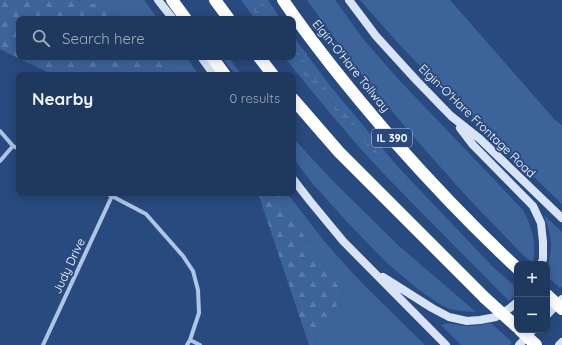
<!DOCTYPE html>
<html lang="en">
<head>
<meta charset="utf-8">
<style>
	body { margin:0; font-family:Quicksand,sans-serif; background:#2c4367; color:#f1f3f6 }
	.controls { position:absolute; right:12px; bottom:12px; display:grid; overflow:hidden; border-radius:8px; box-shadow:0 2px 10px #0003 }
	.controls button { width:36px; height:36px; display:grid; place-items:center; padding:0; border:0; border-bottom:1px solid #3c5273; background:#1f385e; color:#f1f3f6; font:20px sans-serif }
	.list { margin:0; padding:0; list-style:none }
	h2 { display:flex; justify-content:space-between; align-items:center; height:52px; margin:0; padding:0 16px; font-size:17px }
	h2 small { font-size:13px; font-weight:400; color:#a1acbc }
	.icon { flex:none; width:22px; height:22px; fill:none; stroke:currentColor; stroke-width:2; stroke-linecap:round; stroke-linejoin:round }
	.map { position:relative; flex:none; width:562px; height:345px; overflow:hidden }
	.search { position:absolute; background:#1f385e; box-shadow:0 2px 10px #0003; left:16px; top:16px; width:280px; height:44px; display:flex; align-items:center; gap:10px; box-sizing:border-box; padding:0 14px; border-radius:8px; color:#a1acbc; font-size:15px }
	.panel { position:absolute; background:#1f385e; box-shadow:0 2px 10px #0003; left:16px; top:72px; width:280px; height:124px; border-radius:8px }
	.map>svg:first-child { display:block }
	.grass { fill:#3d639b }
	.forest { fill:url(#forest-firs) }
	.wetland { fill:url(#wetland-marsh) }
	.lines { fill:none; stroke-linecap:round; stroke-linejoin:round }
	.minor { stroke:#afc5e5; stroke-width:4 }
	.secondary { stroke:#d8e3f5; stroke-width:8 }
	.motorway { stroke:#fff; stroke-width:12 }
	.motorway-bridge { stroke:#fff; stroke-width:12 }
	.labels { text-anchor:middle; stroke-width:4; stroke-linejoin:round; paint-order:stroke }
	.shield { fill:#294a7e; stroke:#bfc9d8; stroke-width:1 }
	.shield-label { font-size:11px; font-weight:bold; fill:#fff }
	.street-label { font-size:12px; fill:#fff; stroke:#294a7e }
</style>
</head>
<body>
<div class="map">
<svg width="562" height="345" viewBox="0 0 562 345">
	<defs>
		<pattern id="forest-firs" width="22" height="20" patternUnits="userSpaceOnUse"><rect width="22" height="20" fill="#3d639b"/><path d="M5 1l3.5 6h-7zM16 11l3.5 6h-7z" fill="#5a7aaa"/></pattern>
		<pattern id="wetland-marsh" width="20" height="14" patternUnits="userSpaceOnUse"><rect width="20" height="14" fill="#3d639b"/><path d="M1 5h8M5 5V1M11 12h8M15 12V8" fill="none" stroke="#5a7aaa"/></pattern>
	</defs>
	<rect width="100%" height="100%" fill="#294a7e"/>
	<!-- grass -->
	<path class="grass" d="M 77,0 L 144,0 L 158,19 L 121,19 L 96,4 L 86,4 Z
		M 241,0 L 268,0 L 281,19 L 255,19 Z
		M 307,0 L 335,0 L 364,40 L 399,80 L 523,210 C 533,230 536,242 533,264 L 523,255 L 468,198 L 412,135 L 357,69 Z
		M 360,0 L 450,0 L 555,120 L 562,125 L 562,204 L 437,84 L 398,43 Z
		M 293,36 L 331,87 L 399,168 L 493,267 L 517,288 L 517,293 L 509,301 C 467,258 424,216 383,173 C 348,136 316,96 284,57 L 293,57 Z
		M 158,57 L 186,57 L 199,75 L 175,75 Z
		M 221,57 L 228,57 L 242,75 L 236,75 Z
		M 293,138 L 332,180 L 399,246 L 476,312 L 462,311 L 450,309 L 438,303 L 418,289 L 388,264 L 348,223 L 313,184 L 293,158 Z
		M 277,193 L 287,193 L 324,241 L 359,280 L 425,345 L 311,345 L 344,294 L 304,236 L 289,209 Z
		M 544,215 L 562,232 L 562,286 L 560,288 L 547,277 C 547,265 552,254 551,242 C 550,233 547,224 544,215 Z
		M 491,323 L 512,342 L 510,345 L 461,345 L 441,325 C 449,321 459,326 468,326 C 476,326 483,325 491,323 Z"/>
	<!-- forest -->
	<path class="forest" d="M 0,0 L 77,0 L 86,4 L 96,4 L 121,19 L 19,19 L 19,57 L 158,57 L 175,75 L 53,75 L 0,49 Z
		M 258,193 L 277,193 L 289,209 L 304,236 L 344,294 L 311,345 L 309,345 Z"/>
	<!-- wetland -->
	<path class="wetland" d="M 245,0 L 260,0 L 273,19 L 260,19 Z
		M 293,45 L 309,67 L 348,115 L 401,183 L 308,80 L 290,57 L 293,57 Z"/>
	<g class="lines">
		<!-- minor -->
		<path class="minor" d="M 0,131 L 13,146 L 19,149
			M 0,161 L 13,146
			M 106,193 L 146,214 L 183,256 L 193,271 L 198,290 L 199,313 L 190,340 L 187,345
			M 190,340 L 200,345
			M 43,345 L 112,196"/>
		<!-- secondary -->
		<path class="secondary" d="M 158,0 L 173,19
			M 349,0 L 376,36 L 417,81 L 451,116 L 480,139 L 562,218
			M 201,57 L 214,75
			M 460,128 L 473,145 L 533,206 L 541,223 L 543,242 L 543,259 L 541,264
			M 293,179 L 310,201 L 343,241 L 446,345
			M 383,277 L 432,308 L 449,317 L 467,321 L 480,320 L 496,317 L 510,308 L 517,302
			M 547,315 L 562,299
			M 519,345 L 533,330
			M 559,345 L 562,342"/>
		<!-- motorway -->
		<path class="motorway" d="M 172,0 L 186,19
			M 215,0 L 229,19
			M 283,0 C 317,50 355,96 394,141 C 433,185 474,228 517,268
			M 212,57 L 225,75
			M 259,57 L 273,75
			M 293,99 L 339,152 L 485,298"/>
		<!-- motorway-bridge -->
		<path class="motorway-bridge" d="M 547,295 L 562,309
			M 485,298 L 517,327
			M 520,330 L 536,345"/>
	</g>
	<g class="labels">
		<!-- shield labels -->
		<rect class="shield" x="372" y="129" width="40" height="18" rx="3"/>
		<g class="shield-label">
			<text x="392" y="142">IL 390</text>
		</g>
		<!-- street labels -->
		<g class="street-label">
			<text transform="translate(351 66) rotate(51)" y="4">Elgin-O'Hare Tollway</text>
			<text transform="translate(477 121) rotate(44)" y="4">Elgin-O'Hare Frontage Road</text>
			<text transform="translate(69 266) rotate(-65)" y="4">Judy Drive</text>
		</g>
	</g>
</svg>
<div class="controls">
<button>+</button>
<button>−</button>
</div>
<div class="search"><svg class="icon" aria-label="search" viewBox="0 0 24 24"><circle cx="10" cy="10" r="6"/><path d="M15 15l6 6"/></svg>Search here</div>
<section class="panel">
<h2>Nearby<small>0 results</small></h2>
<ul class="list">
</ul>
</section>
</div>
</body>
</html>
